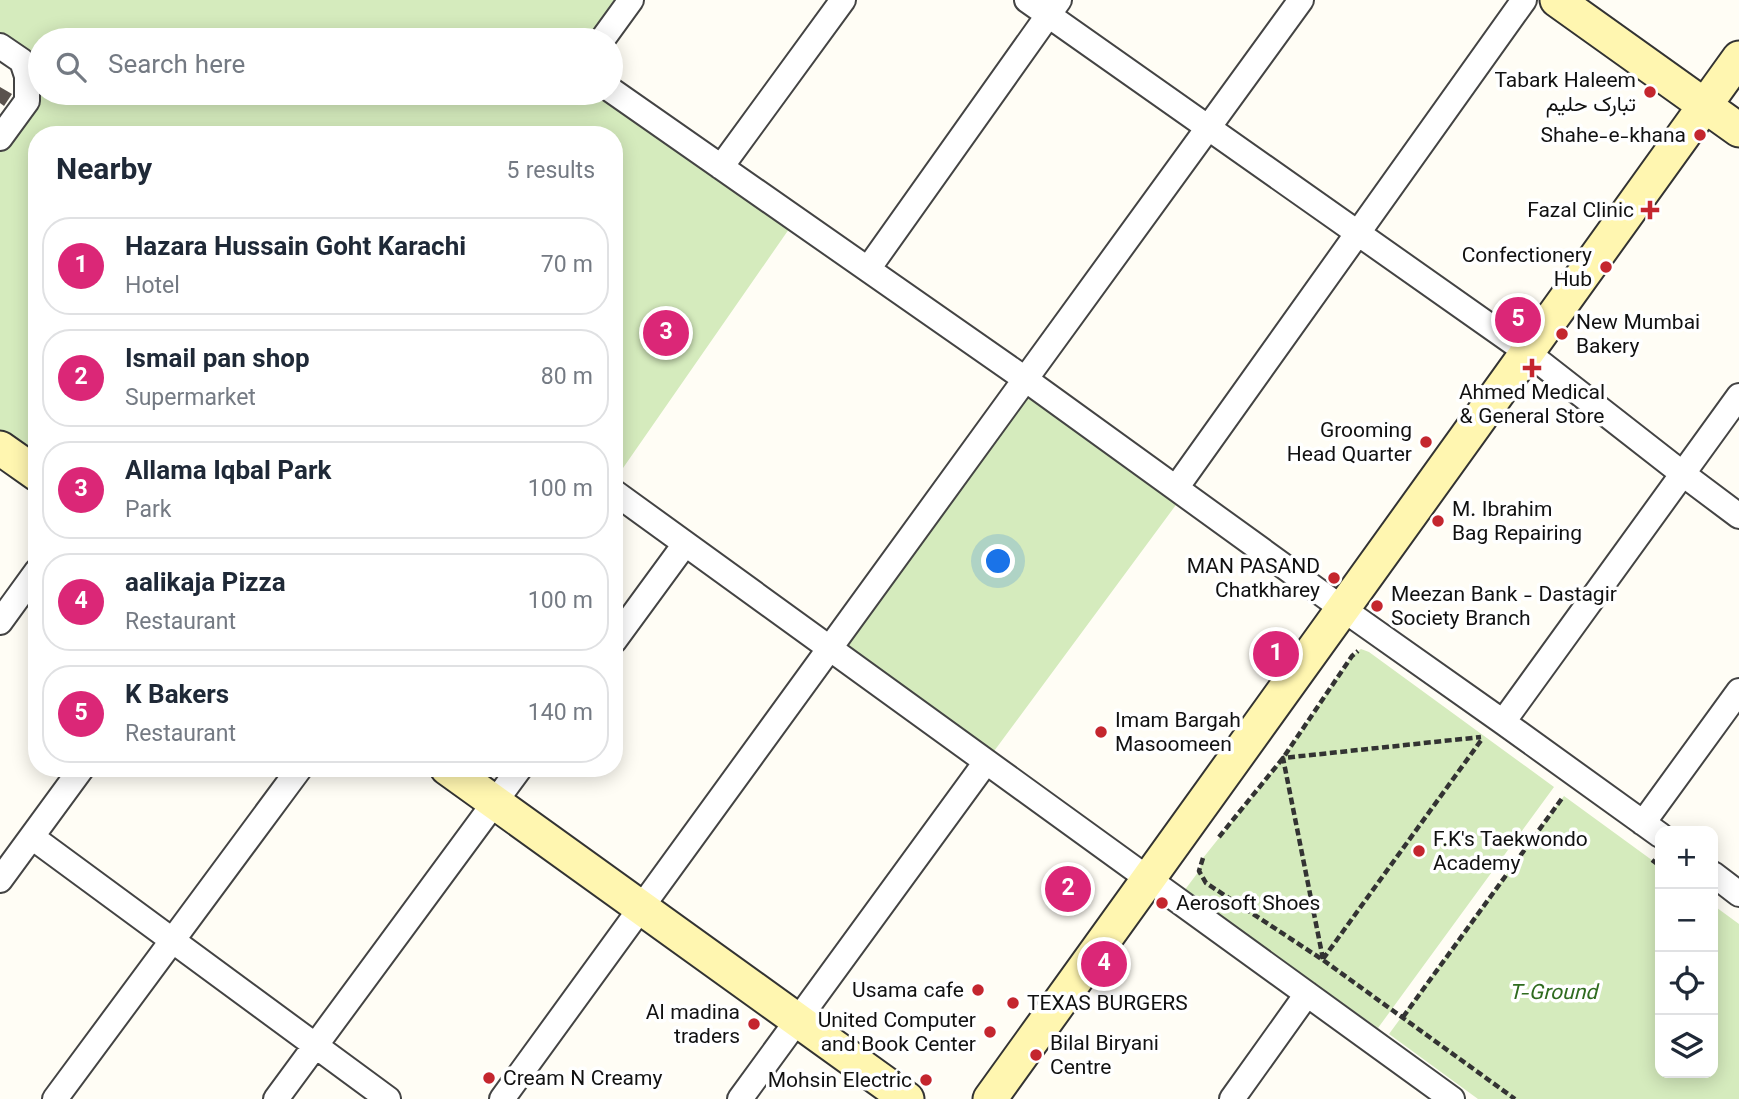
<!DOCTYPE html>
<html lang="en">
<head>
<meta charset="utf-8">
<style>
	body { margin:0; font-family:Georgia,Vazirmatn,serif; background:#f6f6f7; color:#1f2937 }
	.controls { position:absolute; right:21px; bottom:21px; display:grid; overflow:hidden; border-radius:14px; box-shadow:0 4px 18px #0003 }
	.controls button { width:63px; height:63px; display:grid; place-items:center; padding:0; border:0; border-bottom:2px solid #e0e1e3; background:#fff; color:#1f2937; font:35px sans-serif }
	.you { position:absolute; left:999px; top:562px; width:24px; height:24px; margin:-18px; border:5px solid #fff; border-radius:50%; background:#1a73e8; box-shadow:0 0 0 10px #1a73e833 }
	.badge { display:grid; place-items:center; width:46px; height:46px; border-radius:50%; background:#db2777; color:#fff; font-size:23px; font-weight:700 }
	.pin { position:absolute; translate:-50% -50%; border:4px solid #fff; box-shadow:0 2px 7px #0006 }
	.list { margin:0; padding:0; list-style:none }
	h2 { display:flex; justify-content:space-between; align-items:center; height:91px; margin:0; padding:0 28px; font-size:30px }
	h2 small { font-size:23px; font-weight:400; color:#747a83 }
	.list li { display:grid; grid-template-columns:46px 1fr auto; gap:21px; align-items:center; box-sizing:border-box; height:98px; margin:0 14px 14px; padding:0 14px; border:2px solid #e0e1e3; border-radius:28px }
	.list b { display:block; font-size:26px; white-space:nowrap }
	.list p { margin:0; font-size:23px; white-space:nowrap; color:#747a83 }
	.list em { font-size:23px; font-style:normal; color:#747a83 }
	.icon { flex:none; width:38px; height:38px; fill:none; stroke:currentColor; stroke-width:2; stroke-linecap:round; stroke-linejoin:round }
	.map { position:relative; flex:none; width:1739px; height:1099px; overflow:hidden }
	.search { position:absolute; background:#fff; box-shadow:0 4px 18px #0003; left:28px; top:28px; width:595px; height:77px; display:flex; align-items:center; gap:18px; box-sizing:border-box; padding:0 24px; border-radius:38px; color:#747a83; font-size:26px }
	.panel { position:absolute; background:#fff; box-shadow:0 4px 18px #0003; left:28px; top:126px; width:595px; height:651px; border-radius:28px }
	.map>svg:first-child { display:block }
	.green { fill:#d5ebbd }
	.building { fill:#5a524d }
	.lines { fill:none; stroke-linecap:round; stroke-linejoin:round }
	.street-casing { stroke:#444; stroke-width:28 }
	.secondary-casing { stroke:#333; stroke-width:37 }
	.path { stroke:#333; stroke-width:4.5; stroke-dasharray:7 3.5; stroke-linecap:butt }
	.street { stroke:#fff; stroke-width:24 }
	.secondary { stroke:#fff6b0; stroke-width:33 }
	.poi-dot { fill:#c4262e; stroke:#fff; stroke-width:2.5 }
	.labels { text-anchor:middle; stroke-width:7; stroke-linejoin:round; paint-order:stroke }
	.poi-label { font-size:21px; fill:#111; stroke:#fff; text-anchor:end }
	.park-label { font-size:21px; font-style:italic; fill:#2f6b1f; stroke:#fff }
</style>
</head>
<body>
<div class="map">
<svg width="1739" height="1099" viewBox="0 0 1739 1099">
	<rect width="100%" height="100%" fill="#fffdf5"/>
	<!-- green -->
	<path class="green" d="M 0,0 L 631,0 L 602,40 L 40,40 L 40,93 L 611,93 L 796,219 L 614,481 L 614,135 L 37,135 L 37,474 L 0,447 L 0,138 L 27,76 L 0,46 Z
		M 1025,379 L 1184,494 L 986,762 L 829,648 Z
		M 1361,649 L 1369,652 L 1554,787 L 1378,1028 L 1184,891 L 1199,871 L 1203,858 L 1283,758 L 1352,656 Z
		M 1564,796 L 1660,866 L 1660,1073 L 1713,1073 L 1713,905 L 1739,924 L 1739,1099 L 1478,1099 L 1389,1034 Z"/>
	<!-- building -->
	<path class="building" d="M 0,87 L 12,94 L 4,106 L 0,103 Z"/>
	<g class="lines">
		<!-- street casing -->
		<g class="street-casing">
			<path id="street" d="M 1027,0 L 1528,353 L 1683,474 L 1739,516
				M 602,40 L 631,0
				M 0,46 L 22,61 L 27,76 L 27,101 L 0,138
				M 611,90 L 1025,379 L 1343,609 L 1503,722 L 1660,835
				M 721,167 L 843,0
				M 868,269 L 1059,0
				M 1176,488 L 1524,0
				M 614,492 L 1452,1099
				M 0,622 L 37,571
				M 614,641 L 685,544
				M 1503,722 L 1739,396
				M 1643,823 L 1739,691
				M 32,837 L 388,1099
				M 1713,874 L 1739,894
				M 0,880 L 82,768
				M 55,1099 L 300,768
				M 276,1099 L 520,768
				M 502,1099 L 1301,0
				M 740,1099 L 986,762
				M 1232,1099 L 1307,994"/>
		</g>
		<!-- secondary casing -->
		<g class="secondary-casing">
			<path id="secondary" d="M 1557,0 L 1739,130
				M 0,448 L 37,474
				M 447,768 L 907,1099
				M 990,1099 L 1739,58"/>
		</g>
		<!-- path -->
		<path class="path" d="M 1219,837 L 1283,758 L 1352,656 L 1358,651
			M 1203,858 L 1199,871 L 1206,883 L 1323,960 L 1515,1099
			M 1652,860 L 1660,866
			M 1323,959 L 1283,758 L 1481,737
			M 1323,959 L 1482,739
			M 1403,1017 L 1563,797"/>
		<!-- street -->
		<use href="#street" class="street"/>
		<!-- secondary -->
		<use href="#secondary" class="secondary"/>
	</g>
	<!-- markers -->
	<g class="poi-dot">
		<circle cx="1650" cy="92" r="7"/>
		<circle cx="1700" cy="135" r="7"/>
		<path d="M1646.5 199.5h7v7h7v7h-7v7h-7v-7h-7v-7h7z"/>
		<circle cx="1606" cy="267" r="7"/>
		<circle cx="1562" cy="334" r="7"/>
		<path d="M1528.5 357.5h7v7h7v7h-7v7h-7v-7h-7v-7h7z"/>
		<circle cx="1426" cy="442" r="7"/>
		<circle cx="1438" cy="521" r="7"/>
		<circle cx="1334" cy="578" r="7"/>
		<circle cx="1377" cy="606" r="7"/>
		<circle cx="1101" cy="732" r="7"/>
		<circle cx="1419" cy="851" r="7"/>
		<circle cx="1162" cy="903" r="7"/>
		<circle cx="978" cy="990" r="7"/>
		<circle cx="1013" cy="1003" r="7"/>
		<circle cx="754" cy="1024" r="7"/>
		<circle cx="990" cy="1032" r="7"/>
		<circle cx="1036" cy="1055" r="7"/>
		<circle cx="489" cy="1078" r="7"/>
		<circle cx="926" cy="1080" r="7"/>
	</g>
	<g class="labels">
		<!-- poi labels -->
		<g class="poi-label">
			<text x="1636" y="87">Tabark Haleem<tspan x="1636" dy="24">تبارک حلیم</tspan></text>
			<text x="1686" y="142">Shahe-e-khana</text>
			<text x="1634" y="217">Fazal Clinic</text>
			<text x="1592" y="262">Confectionery<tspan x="1592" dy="24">Hub</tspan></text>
			<text x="1576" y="329" text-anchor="start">New Mumbai<tspan x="1576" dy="24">Bakery</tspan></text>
			<text x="1532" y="399" text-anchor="middle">Ahmed Medical<tspan x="1532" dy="24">&amp; General Store</tspan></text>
			<text x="1412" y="437">Grooming<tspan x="1412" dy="24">Head Quarter</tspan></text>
			<text x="1452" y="516" text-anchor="start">M. Ibrahim<tspan x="1452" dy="24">Bag Repairing</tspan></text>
			<text x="1320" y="573">MAN PASAND<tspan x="1320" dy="24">Chatkharey</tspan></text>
			<text x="1391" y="601" text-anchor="start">Meezan Bank - Dastagir<tspan x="1391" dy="24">Society Branch</tspan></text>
			<text x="1115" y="727" text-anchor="start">Imam Bargah<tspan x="1115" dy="24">Masoomeen</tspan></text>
			<text x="1433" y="846" text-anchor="start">F.K's Taekwondo<tspan x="1433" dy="24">Academy</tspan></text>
			<text x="1176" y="910" text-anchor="start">Aerosoft Shoes</text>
			<text x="964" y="997">Usama cafe</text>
			<text x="1027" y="1010" text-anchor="start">TEXAS BURGERS</text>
			<text x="740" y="1019">Al madina<tspan x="740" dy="24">traders</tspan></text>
			<text x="976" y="1027">United Computer<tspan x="976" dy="24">and Book Center</tspan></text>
			<text x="1050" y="1050" text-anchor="start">Bilal Biryani<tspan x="1050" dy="24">Centre</tspan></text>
			<text x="503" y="1085" text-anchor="start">Cream N Creamy</text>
			<text x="912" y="1087">Mohsin Electric</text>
		</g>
		<!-- park labels -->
		<g class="park-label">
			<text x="1553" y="999">T-Ground</text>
		</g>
	</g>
</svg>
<div class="controls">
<button>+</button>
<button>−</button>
<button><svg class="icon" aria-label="locate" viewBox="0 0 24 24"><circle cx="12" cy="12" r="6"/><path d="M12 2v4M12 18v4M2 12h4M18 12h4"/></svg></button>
<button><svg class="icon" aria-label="layers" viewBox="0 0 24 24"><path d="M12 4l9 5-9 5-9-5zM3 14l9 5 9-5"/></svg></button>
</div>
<div class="you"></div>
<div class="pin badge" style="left:1276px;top:654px">1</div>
<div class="pin badge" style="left:1068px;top:889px">2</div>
<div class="pin badge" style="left:666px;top:333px">3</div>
<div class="pin badge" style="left:1104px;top:964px">4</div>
<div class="pin badge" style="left:1518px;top:320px">5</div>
<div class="search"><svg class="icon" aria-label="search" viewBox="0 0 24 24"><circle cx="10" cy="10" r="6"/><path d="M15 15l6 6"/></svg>Search here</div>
<section class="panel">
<h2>Nearby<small>5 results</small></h2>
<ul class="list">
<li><span class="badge">1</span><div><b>Hazara Hussain Goht Karachi</b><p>Hotel</p></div><em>70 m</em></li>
<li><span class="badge">2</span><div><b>Ismail pan shop</b><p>Supermarket</p></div><em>80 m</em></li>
<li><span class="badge">3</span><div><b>Allama Iqbal Park</b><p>Park</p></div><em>100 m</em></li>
<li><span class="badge">4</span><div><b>aalikaja Pizza</b><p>Restaurant</p></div><em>100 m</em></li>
<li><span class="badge">5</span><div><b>K Bakers</b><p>Restaurant</p></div><em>140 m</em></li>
</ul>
</section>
</div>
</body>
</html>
